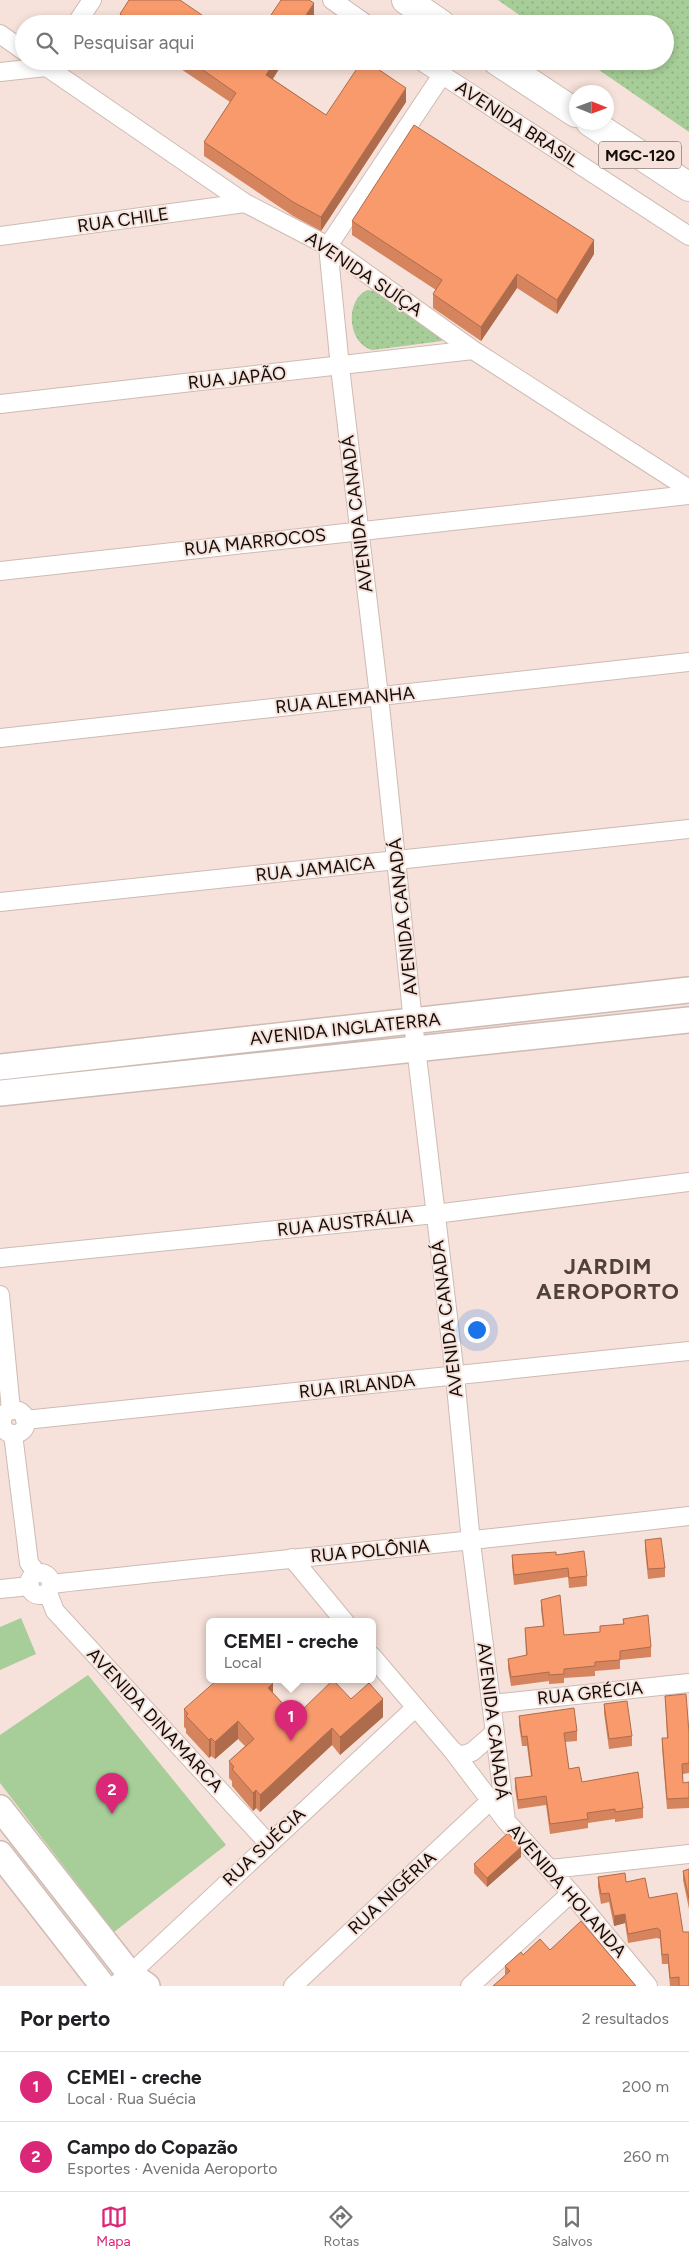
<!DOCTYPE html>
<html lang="pt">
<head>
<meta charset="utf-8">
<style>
	body { margin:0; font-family:Figtree,sans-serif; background:#f2f2f2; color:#202124 }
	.compass { position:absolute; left:569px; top:85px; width:45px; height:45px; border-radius:50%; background:#fff; box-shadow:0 2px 8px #0003; rotate:91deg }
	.you { position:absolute; left:476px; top:1329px; width:18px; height:18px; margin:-12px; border:4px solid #fff; border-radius:50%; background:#1a73e8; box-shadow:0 0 0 8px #1a73e833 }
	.badge { display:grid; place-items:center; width:32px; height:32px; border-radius:50%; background:#db2777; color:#fff; font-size:16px; font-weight:700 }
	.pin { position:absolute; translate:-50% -41px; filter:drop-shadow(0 1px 2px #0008) }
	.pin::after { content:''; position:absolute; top:26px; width:18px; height:15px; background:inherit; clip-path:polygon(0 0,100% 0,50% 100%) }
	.popup { position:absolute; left:206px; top:1618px; width:170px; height:65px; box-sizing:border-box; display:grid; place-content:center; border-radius:8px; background:#fff; filter:drop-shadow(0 1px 4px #0005); font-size:16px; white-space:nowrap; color:#757577 }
	.popup b { font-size:19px; color:#202124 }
	.popup::after { content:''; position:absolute; left:50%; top:100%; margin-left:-10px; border:10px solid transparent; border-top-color:#fff }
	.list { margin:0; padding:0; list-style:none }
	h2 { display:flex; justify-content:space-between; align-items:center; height:65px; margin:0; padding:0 20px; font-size:21px }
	h2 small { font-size:16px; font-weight:400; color:#757577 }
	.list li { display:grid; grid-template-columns:32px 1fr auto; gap:15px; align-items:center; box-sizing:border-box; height:70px; padding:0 20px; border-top:1px solid #e0e0e0 }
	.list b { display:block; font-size:19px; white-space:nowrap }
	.list p { margin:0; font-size:16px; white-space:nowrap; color:#757577 }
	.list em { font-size:16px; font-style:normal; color:#757577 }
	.icon { flex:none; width:28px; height:28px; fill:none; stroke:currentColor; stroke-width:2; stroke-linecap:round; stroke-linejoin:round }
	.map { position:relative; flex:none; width:689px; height:1986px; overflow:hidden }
	.search { position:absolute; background:#fff; box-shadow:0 2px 8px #0003; left:15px; right:15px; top:15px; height:55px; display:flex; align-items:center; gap:12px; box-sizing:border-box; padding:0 18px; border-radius:28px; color:#757577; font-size:19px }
	.sheet { height:205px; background:#fff }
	nav { display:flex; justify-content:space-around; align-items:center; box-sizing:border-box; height:70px; border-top:1px solid #e0e0e0; background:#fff; font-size:14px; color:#757577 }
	nav a { display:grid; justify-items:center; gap:2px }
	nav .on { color:#db2777 }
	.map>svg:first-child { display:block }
	.green { fill:url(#green-dots) }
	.pitch { fill:#a7cd98 }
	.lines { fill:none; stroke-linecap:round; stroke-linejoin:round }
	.street-casing { stroke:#cebbb3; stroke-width:20 }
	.secondary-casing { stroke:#cebbb3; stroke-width:28 }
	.primary-casing { stroke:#cebbb3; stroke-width:30 }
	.street { stroke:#fff; stroke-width:18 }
	.secondary { stroke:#fff; stroke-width:25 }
	.primary { stroke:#fff; stroke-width:28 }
	.wall { fill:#d5845d }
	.shaded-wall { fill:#ae6c4c }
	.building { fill:#f89a6c; stroke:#ae6c4c }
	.labels { text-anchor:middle; stroke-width:4; stroke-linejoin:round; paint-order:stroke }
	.shield { fill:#f6e2da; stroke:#574d48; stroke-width:1 }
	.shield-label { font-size:16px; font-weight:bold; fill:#130d0a }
	.street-label { font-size:18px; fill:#130d0a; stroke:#f6e2da }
	.district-label { font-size:22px; font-weight:bold; letter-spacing:1px; fill:#50413a; stroke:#f6e2da }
</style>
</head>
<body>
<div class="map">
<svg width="689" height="1986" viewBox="0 0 689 1986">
	<defs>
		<pattern id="green-dots" width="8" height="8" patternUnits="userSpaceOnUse" patternTransform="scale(1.25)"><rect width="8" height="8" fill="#a7cd98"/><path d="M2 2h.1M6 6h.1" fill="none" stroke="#8faf82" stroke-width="1.8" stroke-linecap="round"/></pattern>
	</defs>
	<rect width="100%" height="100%" fill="#f6e2da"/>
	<!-- green -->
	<path class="green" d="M 498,0 L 689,0 L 689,132 L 586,61 L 665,61 L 665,24 L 532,24 Z
		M 367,290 L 375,291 L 442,336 L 442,341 L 373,350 C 348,345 344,301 367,290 Z"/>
	<!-- pitch -->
	<path class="pitch" d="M 21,1618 L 36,1654 L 0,1670 L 0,1627 Z
		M 88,1675 L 226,1845 L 114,1932 L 0,1783 L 0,1735 Z"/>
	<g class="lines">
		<!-- street casing -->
		<g class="street-casing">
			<path id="street" d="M 332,0 L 366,24
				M 76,24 L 92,0
				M 0,34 L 24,51
				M 38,61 L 245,203 L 328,246 L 473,350 L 689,489
				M 421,61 L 689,236
				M 0,72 L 46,67 L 49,62
				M 442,75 L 328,246 L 340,367 L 379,696 L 413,1022 L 455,1376 L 471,1542 L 506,1821
				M 0,236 L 245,203
				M 0,404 L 473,350
				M 0,571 L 689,495
				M 0,738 L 689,662
				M 0,902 L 689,829
				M 0,1258 L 435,1214 L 689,1182
				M 0,1295 L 11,1410
				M2 1422a12 12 0 1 1 24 0a12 12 0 1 1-24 0Z
				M 25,1420 L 689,1351
				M 13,1434 L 29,1563 L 37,1573
				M 292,1558 L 345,1622
				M29 1584a11 11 0 1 1 22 0a11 11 0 1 1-22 0Z
				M 51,1584 C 264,1561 477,1541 689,1516
				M 0,1589 L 30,1586
				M 48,1593 L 55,1611 L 268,1843
				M 372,1656 L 452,1750 L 506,1821 L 571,1893 L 648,1986
				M 491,1704 L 689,1683
				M 452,1750 L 460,1756 L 472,1752 L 494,1733
				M 551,1869 L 689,1854
				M 114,1986 L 130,1974 L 415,1708
				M 293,1986 L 491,1800
				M 470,1986 L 571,1893"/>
		</g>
		<!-- secondary casing -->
		<g class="secondary-casing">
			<path id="secondary" d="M 0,1067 L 689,990
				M 0,1093 L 689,1020
				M 0,1808 L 130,1974 L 147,1986
				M 0,1854 L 103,1986"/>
		</g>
		<!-- primary casing -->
		<g class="primary-casing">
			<path id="primary" d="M 406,0 L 441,24
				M 497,61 L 576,113
				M 590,122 L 689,187"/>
		</g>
		<!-- street -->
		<use href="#street" class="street"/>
		<!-- secondary -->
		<use href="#secondary" class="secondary"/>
		<!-- primary -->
		<use href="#primary" class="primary"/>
	</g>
	<!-- wall -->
	<path class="wall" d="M 120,14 L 215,24 L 120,24 Z
		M 169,61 L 284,61 L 273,79 L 326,115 L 406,102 L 321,231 L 293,216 L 204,156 L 204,142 L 230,102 Z
		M 352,221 L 594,254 L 557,314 L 517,288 L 481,341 L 433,308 L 433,294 L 436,290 L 352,235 Z
		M 645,1540 L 665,1568 L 665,1577 L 648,1579 L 645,1549 Z
		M 512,1555 L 556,1555 L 587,1576 L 587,1586 L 569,1588 L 568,1577 L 514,1585 L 512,1565 Z
		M 541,1600 L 564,1635 L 600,1632 L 600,1626 L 623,1624 L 623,1619 L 651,1647 L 651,1657 L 620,1660 L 620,1669 L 595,1671 L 595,1676 L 564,1678 L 564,1683 L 549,1684 L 549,1681 L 511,1686 L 508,1668 L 508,1659 L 526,1656 L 525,1628 L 543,1626 L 541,1609 Z
		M 273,1693 L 287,1708 L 294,1709 L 301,1711 L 351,1699 L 383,1717 L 340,1755 L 332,1745 L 260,1812 L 256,1808 L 253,1811 L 232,1786 L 232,1781 L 229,1778 L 229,1761 L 245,1746 L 238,1739 L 215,1759 L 211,1756 L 209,1758 L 186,1733 L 186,1729 L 184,1727 L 184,1709 Z
		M 665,1696 L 689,1733 L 689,1773 L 683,1774 L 683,1783 L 689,1782 L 689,1808 L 667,1809 L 662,1748 L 662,1738 L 667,1738 Z
		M 604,1704 L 632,1736 L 632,1746 L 609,1749 L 604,1713 Z
		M 519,1716 L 577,1731 L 577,1741 L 565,1742 L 569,1769 L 582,1782 L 643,1808 L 643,1818 L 615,1822 L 615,1819 L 588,1823 L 588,1828 L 550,1834 L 546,1805 L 518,1809 L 515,1788 L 515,1778 L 531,1776 L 527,1746 L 522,1746 L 519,1725 Z
		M 521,1857 L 487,1887 L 474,1873 L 474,1864 Z
		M 689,1869 L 689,1909 L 683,1880 L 683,1871 Z
		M 598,1877 L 626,1882 L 649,1898 L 689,1986 L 670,1986 L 668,1964 L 662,1964 L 660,1939 L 657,1938 L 628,1943 L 625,1923 L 614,1926 L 609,1902 L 601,1904 L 598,1887 Z
		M 550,1950 L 505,1975 L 505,1966 L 523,1955 Z"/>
	<!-- shaded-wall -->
	<path class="shaded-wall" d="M 314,3 L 314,17 L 309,24 L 300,24 Z
		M 275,61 L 284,61 L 266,89 L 266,75 Z
		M 406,88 L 406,102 L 321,231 L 321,217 Z
		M 594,240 L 594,254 L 557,314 L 557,300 Z
		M 517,274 L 517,288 L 481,341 L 481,327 Z
		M 273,1683 L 273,1700 L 268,1688 Z
		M 383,1699 L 383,1717 L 340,1755 L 340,1737 Z
		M 238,1721 L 238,1739 L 215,1759 L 215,1742 Z
		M 332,1728 L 332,1745 L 260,1812 L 260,1795 Z
		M 211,1738 L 211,1756 L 209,1758 L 209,1740 Z
		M 256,1790 L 256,1808 L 253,1811 L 253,1793 Z
		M 521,1847 L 521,1857 L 487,1887 L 487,1878 Z
		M 625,1914 L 625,1923 L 614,1926 L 614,1916 Z"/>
	<!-- building -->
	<path class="building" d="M 129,0 L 180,0 L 215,24 L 134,24 L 120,14 Z
		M 281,0 L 309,0 L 314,3 L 300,24 L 265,24 Z
		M 190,61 L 275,61 L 266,75 L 326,115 L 362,61 L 366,61 L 406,88 L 321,217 L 293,202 L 204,142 L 236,93 Z
		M 414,125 L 594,240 L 557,300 L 517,274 L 481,327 L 433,294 L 442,280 L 352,221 Z
		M 661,1538 L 665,1568 L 648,1569 L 645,1540 Z
		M 584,1551 L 587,1576 L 569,1578 L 568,1568 L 514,1575 L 512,1555 L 556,1552 L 556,1555 Z
		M 560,1595 L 564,1635 L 600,1632 L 600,1626 L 624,1624 L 623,1619 L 648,1615 L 651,1647 L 620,1651 L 620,1660 L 595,1662 L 595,1666 L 564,1669 L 564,1674 L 549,1675 L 549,1672 L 511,1677 L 508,1659 L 527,1655 L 525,1628 L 544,1626 L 541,1600 Z
		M 217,1680 L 270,1680 L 273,1683 L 268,1688 L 287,1708 L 291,1705 L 294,1709 L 297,1706 L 301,1711 L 333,1680 L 351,1699 L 369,1683 L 383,1699 L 340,1737 L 332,1728 L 260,1795 L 256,1790 L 253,1793 L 232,1769 L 234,1767 L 229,1761 L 254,1739 L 238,1721 L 215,1742 L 211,1738 L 209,1740 L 186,1716 L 188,1714 L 184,1709 Z
		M 686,1694 L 689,1733 L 689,1763 L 682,1764 L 683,1783 L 689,1782 L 689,1798 L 667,1799 L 662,1738 L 668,1738 L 665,1696 Z
		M 627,1701 L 632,1736 L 609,1739 L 604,1704 Z
		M 574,1708 L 577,1731 L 564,1733 L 569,1769 L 579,1767 L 582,1782 L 638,1772 L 643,1808 L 615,1812 L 615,1809 L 587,1813 L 588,1819 L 550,1824 L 546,1796 L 518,1800 L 515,1778 L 532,1776 L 527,1736 L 522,1737 L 519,1716 Z
		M 508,1833 L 521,1847 L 487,1878 L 474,1864 Z
		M 689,1869 L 689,1899 L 683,1871 Z
		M 625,1873 L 626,1882 L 645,1878 L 649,1898 L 677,1893 L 683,1932 L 689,1932 L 689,1986 L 679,1986 L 679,1977 L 670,1978 L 668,1954 L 662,1955 L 660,1930 L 657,1928 L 628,1934 L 625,1914 L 614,1916 L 609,1893 L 601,1894 L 598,1877 Z
		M 581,1921 L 636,1986 L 493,1986 L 510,1971 L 505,1966 L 521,1952 L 523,1955 L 540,1939 L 550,1950 Z"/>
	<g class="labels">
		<!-- shield labels -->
		<rect class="shield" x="599" y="141.5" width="82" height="27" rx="4"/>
		<g class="shield-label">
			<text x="640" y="161">MGC-120</text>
		</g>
		<!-- street labels -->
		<g class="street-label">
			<text transform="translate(517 124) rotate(33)" y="6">AVENIDA BRASIL</text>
			<text transform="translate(123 220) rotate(-8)" y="6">RUA CHILE</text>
			<text transform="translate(364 274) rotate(34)" y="6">AVENIDA SUÍÇA</text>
			<text transform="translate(237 378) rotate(-6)" y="6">RUA JAPÃO</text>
			<text transform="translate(357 514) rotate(-97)" y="6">AVENIDA CANADÁ</text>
			<text transform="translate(255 542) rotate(-6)" y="6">RUA MARROCOS</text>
			<text transform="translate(345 700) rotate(-6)" y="6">RUA ALEMANHA</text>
			<text transform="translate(315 869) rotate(-6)" y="6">RUA JAMAICA</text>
			<text transform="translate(403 917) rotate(-96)" y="6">AVENIDA CANADÁ</text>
			<text transform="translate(345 1029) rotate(-6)" y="6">AVENIDA INGLATERRA</text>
			<text transform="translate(345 1223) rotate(-6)" y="6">RUA AUSTRÁLIA</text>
			<text transform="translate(447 1319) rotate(-97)" y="6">AVENIDA CANADÁ</text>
			<text transform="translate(357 1386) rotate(-6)" y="6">RUA IRLANDA</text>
			<text transform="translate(370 1551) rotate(-5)" y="6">RUA POLÔNIA</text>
			<text transform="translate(590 1693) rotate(-6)" y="6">RUA GRÉCIA</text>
			<text transform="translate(155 1720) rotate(47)" y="6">AVENIDA DINAMARCA</text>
			<text transform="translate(493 1721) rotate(83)" y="6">AVENIDA CANADÁ</text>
			<text transform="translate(264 1847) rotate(-43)" y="6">RUA SUÉCIA</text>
			<text transform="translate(567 1891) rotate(49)" y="6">AVENIDA HOLANDA</text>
			<text transform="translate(392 1893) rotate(-43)" y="6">RUA NIGÉRIA</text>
		</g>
		<!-- district labels -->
		<g class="district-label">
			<text x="608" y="1274">JARDIM<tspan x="608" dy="25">AEROPORTO</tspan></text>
		</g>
	</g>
</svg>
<svg class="compass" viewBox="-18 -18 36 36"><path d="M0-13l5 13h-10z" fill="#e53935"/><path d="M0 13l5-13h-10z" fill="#757577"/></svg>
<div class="you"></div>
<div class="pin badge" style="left:291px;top:1741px">1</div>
<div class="popup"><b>CEMEI - creche</b>Local</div>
<div class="pin badge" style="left:112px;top:1814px">2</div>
<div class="search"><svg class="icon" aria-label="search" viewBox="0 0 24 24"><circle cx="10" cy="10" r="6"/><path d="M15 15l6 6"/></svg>Pesquisar aqui</div>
</div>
<section class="sheet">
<h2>Por perto<small>2 resultados</small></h2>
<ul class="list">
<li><span class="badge">1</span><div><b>CEMEI - creche</b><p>Local · Rua Suécia</p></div><em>200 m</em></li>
<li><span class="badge">2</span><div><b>Campo do Copazão</b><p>Esportes · Avenida Aeroporto</p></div><em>260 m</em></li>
</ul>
</section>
<nav>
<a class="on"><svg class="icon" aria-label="map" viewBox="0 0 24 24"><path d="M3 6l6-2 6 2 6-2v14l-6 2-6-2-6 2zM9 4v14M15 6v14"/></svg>Mapa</a>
<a><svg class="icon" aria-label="directions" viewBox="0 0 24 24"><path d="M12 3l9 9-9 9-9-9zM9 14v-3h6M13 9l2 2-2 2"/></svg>Rotas</a>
<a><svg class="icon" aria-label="saved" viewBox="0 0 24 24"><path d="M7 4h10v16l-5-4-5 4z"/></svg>Salvos</a>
</nav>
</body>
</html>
